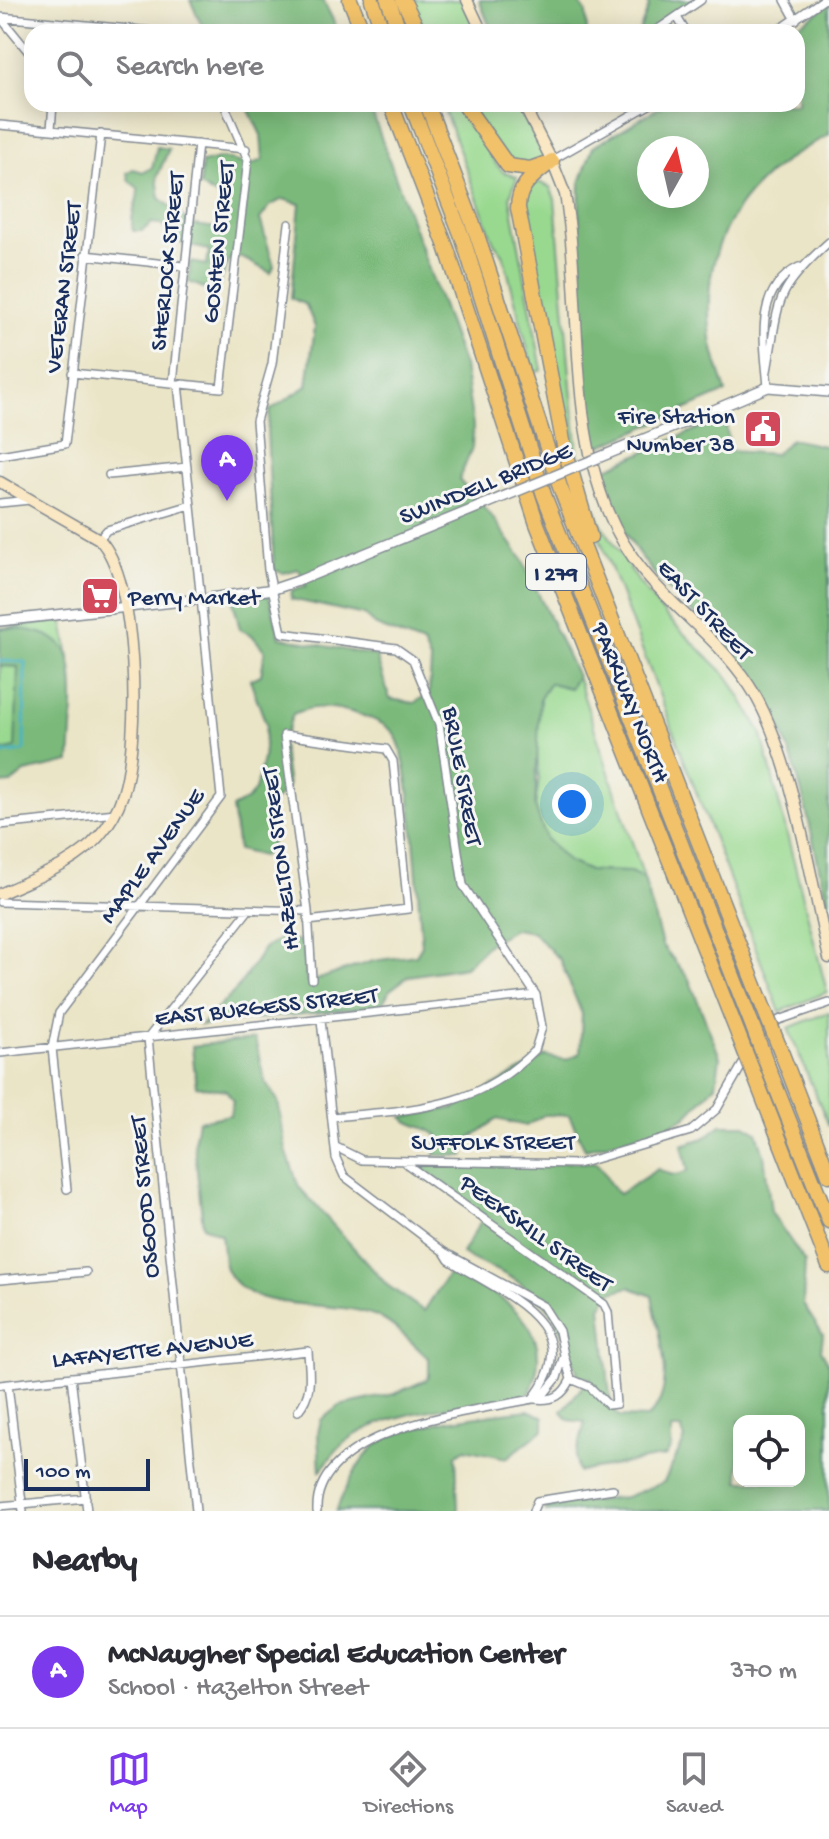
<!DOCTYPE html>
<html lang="en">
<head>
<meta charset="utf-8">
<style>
	body { margin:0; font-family:"Gochi Hand",sans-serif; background:#f2f2f3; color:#2b2b33 }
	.controls { position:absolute; right:24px; bottom:24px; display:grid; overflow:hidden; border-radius:16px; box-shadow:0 4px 20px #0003 }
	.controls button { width:72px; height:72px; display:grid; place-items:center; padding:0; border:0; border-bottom:2px solid #e1e1e2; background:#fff; color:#2b2b33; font:40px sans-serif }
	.compass { position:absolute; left:637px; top:136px; width:72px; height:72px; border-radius:50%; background:#fff; box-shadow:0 4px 20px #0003; rotate:8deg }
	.scale { position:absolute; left:24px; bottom:20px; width:126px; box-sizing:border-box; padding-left:8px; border:4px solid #1b2f5e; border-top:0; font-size:22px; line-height:28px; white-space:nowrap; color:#1b2f5e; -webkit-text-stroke:6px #f6f6f2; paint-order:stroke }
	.you { position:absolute; left:572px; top:804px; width:28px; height:28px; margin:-20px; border:6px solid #fff; border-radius:50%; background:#1a73e8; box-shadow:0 0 0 12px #1a73e833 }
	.badge { display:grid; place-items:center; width:52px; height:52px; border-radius:50%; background:#7c3aed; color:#fff; font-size:26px; font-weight:700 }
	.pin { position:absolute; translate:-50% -66px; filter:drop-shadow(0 2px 4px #0008) }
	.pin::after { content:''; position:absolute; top:42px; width:28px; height:24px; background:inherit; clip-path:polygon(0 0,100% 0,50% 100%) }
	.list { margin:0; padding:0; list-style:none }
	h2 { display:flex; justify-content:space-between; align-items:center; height:104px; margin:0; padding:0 32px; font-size:34px }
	h2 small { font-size:26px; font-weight:400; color:#7c7c81 }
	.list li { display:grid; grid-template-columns:52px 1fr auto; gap:24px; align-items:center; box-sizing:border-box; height:112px; padding:0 32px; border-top:2px solid #e1e1e2 }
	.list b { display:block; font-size:30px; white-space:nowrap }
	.list p { margin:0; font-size:26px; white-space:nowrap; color:#7c7c81 }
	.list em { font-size:26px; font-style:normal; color:#7c7c81 }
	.icon { flex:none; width:44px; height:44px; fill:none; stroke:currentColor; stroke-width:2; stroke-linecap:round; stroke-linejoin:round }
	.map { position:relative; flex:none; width:829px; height:1511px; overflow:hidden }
	.search { position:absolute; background:#fff; box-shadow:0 4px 20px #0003; left:24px; right:24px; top:24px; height:88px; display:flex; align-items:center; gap:20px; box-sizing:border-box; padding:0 28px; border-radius:24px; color:#7c7c81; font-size:30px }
	.sheet { height:216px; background:#fff }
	nav { display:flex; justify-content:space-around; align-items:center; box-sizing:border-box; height:112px; border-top:2px solid #e1e1e2; background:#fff; font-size:22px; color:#7c7c81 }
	nav a { display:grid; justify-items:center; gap:4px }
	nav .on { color:#7c3aed }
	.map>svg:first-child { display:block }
	.green { fill:#99d98f; stroke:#5a8476; stroke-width:2 }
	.forest { fill:#7ab97a; stroke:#4a746c; stroke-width:2; fill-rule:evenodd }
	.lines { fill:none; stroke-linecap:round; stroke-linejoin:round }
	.stream { stroke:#47b4c4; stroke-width:3 }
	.minor-casing { stroke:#838a92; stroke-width:10 }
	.tertiary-casing { stroke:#838a92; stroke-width:12 }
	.secondary-casing { stroke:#838a92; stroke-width:13 }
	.motorway-casing { stroke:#838a92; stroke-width:17 }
	.minor { stroke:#fff; stroke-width:7 }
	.tertiary { stroke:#fff; stroke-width:9 }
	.secondary { stroke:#fae7c3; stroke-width:10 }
	.motorway { stroke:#f2c26a; stroke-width:14 }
	.minor-bridge-casing { stroke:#838a92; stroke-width:10; stroke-linecap:butt }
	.tertiary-bridge-casing { stroke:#838a92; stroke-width:12; stroke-linecap:butt }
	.motorway-bridge-casing { stroke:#838a92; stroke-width:17; stroke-linecap:butt }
	.minor-bridge { stroke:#fff; stroke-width:7 }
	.tertiary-bridge { stroke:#fff; stroke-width:9 }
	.motorway-bridge { stroke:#f2c26a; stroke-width:14 }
	.labels { text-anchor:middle; stroke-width:6; stroke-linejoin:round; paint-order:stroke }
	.shield { fill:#f6f6f2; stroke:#5d6b8a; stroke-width:2 }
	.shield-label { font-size:22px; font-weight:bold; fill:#1b2f5e }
	.street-label { font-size:24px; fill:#1b2f5e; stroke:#f6f6f2 }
	.poi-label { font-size:24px; fill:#1b2f5e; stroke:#f6f6f2; text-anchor:end }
</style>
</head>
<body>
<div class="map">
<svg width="829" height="1511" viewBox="0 0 829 1511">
	<rect width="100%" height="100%" fill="#f6f6f2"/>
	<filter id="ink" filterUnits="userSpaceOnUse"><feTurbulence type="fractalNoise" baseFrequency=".0125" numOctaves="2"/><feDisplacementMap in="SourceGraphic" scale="16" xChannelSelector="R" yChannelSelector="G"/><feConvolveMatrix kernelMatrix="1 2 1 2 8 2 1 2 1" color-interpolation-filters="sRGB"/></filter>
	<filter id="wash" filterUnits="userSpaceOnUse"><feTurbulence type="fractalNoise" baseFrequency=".006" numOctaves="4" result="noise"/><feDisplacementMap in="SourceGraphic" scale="32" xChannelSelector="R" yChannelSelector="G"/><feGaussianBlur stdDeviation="1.8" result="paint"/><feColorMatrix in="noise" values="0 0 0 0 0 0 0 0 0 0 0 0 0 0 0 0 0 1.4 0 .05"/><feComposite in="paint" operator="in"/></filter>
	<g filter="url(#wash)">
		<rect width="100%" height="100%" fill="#ebe5c7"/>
		<!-- green -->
		<path class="green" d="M 403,0 L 467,0 L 482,32 L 419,32 Z
			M 442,104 L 457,104 L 496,164 L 503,172 L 517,177 L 510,197 L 542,370 L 534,373 L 503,254 L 494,243 Z
			M 464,104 L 523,104 L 552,161 L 515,170 Z
			M 538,182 L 550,187 L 555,199 L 572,398 L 578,454 L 586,484 L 601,523 L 638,581 L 666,616 L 729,678 L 761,732 L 827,992 L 780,1012 L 594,523 L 572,446 L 525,205 L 528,186 Z
			M 63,621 L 70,663 L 69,758 L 0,764 L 0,628 Z
			M 577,676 L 644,878 L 630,872 L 589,871 L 567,861 L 546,839 L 535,806 L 539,780 L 536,735 L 540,698 L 550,683 L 570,688 Z
			M 829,1012 L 829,1126 L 788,1028 Z"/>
		<!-- forest -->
		<path class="forest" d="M 190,0 L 323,0 L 339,32 L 205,32 Z
			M 479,0 L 577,0 L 586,12 L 587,32 L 492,32 Z
			M 646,0 L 696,0 L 647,32 L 639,32 L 649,6 Z
			M 829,1 L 829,135 C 744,177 698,240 711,338 C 713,356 721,374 726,392 L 594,449 L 585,373 L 579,220 L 580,183 L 593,147 L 665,104 L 797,104 L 797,32 L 786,32 L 816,14 ZM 649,148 L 697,148 L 697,196 L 649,196 Z
			M 246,104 L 369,104 L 464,366 L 473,426 L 472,448 L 459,480 L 490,514 L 522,559 L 577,676 L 570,688 L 550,683 L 540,698 L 535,806 L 546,839 L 567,861 L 589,871 L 630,872 L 644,878 L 662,945 L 689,979 L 720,1057 L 716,1085 L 686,1117 L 662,1130 L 585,1149 L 569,1115 L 544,1115 L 526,1126 L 497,1119 L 468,1140 L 464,1156 L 435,1155 L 438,1136 C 427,1125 413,1128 402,1117 L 455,1108 L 546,1056 L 566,1060 L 580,1053 L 582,1014 L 560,960 L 533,932 L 514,929 L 490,943 L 465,967 L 409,976 L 390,990 L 381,1006 L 201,1025 L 237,989 L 265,947 L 283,937 L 303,942 L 307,983 L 373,961 L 416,955 L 422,945 C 418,909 413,750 392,731 C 380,720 362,715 347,711 C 327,706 311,706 293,714 L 282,744 L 288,787 L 268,807 L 272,850 L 262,856 L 238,850 L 232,808 L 247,800 L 255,790 L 263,759 L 266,724 L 250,680 L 261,675 L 265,651 L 252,635 L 240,629 L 233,601 L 269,595 L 280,637 L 376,656 L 390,699 L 414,703 L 429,693 L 431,662 L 423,644 L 376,626 L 364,615 L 291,599 L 292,590 L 306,586 L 299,569 L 283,573 L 274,570 L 267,431 L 270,410 L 307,386 L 315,327 L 306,305 L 291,298 L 300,204 L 283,199 L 271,205 L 260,219 L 274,266 L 271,273 L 239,256 L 229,260 L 216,293 L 189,282 L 190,262 L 207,265 L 209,250 L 182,244 L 161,224 L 152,223 L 142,231 L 133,231 C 129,213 139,204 138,188 L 129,181 L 127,173 L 133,169 L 144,172 L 152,168 L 157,147 L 169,149 L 157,177 L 160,198 L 193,225 L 217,228 L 227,220 C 229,200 216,196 200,186 L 202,163 L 222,158 L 250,165 L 263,160 L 261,135 Z
			M 725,417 L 730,451 L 775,454 L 791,439 L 829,447 L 829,912 C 811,838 801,756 761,690 C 738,651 702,623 670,591 C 637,558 612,515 600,471 Z
			M 12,628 C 31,630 50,632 64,648 C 79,666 71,738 70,762 L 25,772 L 11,783 L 0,784 L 0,751 L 15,748 L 18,667 L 0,666 L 0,629 Z
			M 255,1039 L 265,1081 L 278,1101 L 286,1150 L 299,1187 L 387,1285 L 424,1311 L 453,1267 C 503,1300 561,1324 529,1395 C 475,1406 388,1407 344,1443 C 335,1450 328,1462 320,1471 L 318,1433 L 321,1420 L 339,1406 L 394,1394 L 426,1380 L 429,1376 L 429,1359 C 415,1346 399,1328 382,1319 C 339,1295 252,1319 227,1271 C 222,1262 223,1246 221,1235 L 203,1226 L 194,1143 L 198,1121 L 230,1115 L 233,1101 L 226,1090 L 196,1086 L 192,1046 Z
			M 721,1125 L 745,1125 L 757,1132 L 764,1155 L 771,1212 L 805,1262 L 803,1304 L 823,1335 L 821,1350 L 829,1364 L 829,1511 L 545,1511 L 546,1507 L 626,1497 L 664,1482 L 685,1439 L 681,1429 L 671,1429 L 671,1447 L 666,1456 L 578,1472 L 576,1457 L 585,1422 L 568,1420 L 562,1411 L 590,1378 L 579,1377 C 562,1329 555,1300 506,1275 C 491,1267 476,1263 462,1253 L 484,1216 L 424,1172 L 421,1164 L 595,1162 C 607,1171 606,1184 619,1194 L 658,1169 C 669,1175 677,1178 688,1170 L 682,1145 L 704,1138 ZM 629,1287 L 652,1296 C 658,1333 680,1390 647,1418 L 619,1417 L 611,1406 L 601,1307 L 612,1292 ZM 739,1421 L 799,1421 L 799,1481 L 739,1481 Z
			M 528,1410 L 544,1417 L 544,1429 L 507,1458 L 465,1449 L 456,1455 L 458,1511 L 336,1511 C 345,1489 356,1465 373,1448 C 399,1422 491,1415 528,1410 Z"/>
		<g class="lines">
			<!-- stream -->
			<path class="stream" d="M 0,661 L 25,662 L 24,751 L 0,754"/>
		</g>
	</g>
	<g filter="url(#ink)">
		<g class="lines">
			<!-- minor casing -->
			<g class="minor-casing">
				<path id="minor" d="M 785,0 L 796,20
					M 0,17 L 162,32
					M 0,17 L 32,56
					M 677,17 L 686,32
					M 654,32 L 701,0
					M 776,32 L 823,0
					M 0,125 L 246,149
					M 51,129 L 53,104
					M 552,160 L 651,104
					M 289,224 L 272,364 L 256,421 L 268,570 L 282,633 L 396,648 L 413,660 L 439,724 L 463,885 L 536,995 L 542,1027 L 535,1050 C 475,1111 411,1109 332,1117
					M 85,255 L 184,266
					M 767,371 C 780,300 772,293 829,242
					M 72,373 L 221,388 L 248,160 L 224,104
					M 173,383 L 198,144
					M 178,384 L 200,591
					M 768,387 C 765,346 752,290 799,267
					M 0,455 L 65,444 L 101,134
					M 109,475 L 187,467
					M 0,503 L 30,500
					M 99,539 L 107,530 L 191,505
					M 0,825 L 116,813
					M 0,902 L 308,911
					M 308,921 L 408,909 L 393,761 L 386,749 L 284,735 L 308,911 L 312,979
					M 0,1053 L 536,995
					M 336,1147 L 362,1160 L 578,1164 L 691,1131 L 717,1109 L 760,1034 L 779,1020 L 829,1003
					M 405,1163 L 604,1304 L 608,1312 L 616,1404 L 608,1405 L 590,1387 L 571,1379
					M 67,1189 L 52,1048 L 59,1013 L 221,797 L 202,608
					M 444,1252 L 449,1260 C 502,1294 590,1325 533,1398
					M 0,1280 L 86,1272
					M 71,1377 L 87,1511
					M 0,1385 L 308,1351 C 309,1374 314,1392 298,1411
					M 8,1385 L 23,1511
					M 535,1399 C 554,1401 563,1396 571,1379 L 564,1355
					M 0,1506 L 86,1498
					M 196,1511 L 148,1038 L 247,912
					M 317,1511 C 314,1428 473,1411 533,1399 L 544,1394 L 557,1378 L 564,1355 L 559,1331 L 543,1306 L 444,1252 L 344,1176 L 336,1158 L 321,1020
					M 533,1511 L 537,1501 L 613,1489"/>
			</g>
			<!-- tertiary casing -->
			<g class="tertiary-casing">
				<path id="tertiary" d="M 688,421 L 768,387 L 829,392
					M 210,598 L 274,589 L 298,581
					M 0,621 L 192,600"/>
			</g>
			<!-- secondary casing -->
			<g class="secondary-casing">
				<path id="secondary" d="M 467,0 L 482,32
					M 523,104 L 552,161 L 565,194 C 583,299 567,413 608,512 C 641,593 705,619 749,685 C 791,748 811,881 829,958
					M 0,482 L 99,539 C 139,580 140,742 123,794 C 118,809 110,824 99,836 C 75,865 33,878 0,894"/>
			</g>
			<!-- motorway casing -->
			<g class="motorway-casing">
				<path id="motorway" d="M 350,0 L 363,32
					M 372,0 L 383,32
					M 388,0 L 400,32
					M 403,0 L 419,32
					M 391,104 L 447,249 L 537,524 L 738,1034
					M 411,104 L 463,239 L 544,495 L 751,1022
					M 427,104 L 477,235 L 560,487 L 764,1009
					M 464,104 L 508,166 L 530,169 L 544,164
					M 552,161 C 535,175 518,184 518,208 L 564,446 L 590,537
					M 782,1054 L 829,1175
					M 768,1067 L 829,1221
					M 755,1077 L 829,1266"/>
			</g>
			<!-- minor -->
			<use href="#minor" class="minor"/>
			<!-- tertiary -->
			<use href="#tertiary" class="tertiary"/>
			<!-- secondary -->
			<use href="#secondary" class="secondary"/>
			<!-- motorway -->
			<use href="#motorway" class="motorway"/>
			<!-- minor-bridge casing -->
			<g class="minor-bridge-casing">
				<path id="minor-bridge" d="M 200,591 L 202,608"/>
			</g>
			<!-- tertiary-bridge casing -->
			<g class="tertiary-bridge-casing">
				<path id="tertiary-bridge" d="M 298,581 L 688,421"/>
			</g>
			<!-- motorway-bridge casing -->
			<g class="motorway-bridge-casing">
				<path id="motorway-bridge" d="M 764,1009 L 782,1054
					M 751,1022 L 768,1067
					M 738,1034 L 755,1077"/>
			</g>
			<!-- minor-bridge -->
			<use href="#minor-bridge" class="minor-bridge"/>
			<!-- tertiary-bridge -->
			<use href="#tertiary-bridge" class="tertiary-bridge"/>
			<!-- motorway-bridge -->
			<use href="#motorway-bridge" class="motorway-bridge"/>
		</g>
	</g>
	<!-- icons -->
	<defs>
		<g id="civic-square" transform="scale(2)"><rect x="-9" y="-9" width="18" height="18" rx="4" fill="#d1495b" stroke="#f6f6f2"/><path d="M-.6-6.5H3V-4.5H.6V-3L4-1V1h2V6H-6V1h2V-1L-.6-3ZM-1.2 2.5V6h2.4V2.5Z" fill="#fff"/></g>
		<g id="supermarket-square" transform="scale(2)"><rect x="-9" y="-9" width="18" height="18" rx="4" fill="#d1495b" stroke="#f6f6f2"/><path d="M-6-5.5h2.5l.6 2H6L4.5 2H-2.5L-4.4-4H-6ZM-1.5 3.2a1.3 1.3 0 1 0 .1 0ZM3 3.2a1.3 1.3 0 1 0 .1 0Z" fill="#fff"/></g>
	</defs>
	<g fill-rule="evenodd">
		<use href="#civic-square" x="763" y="429"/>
		<use href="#supermarket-square" x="100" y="596"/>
	</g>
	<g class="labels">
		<!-- shield labels -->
		<rect class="shield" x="526" y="554" width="60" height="36" rx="6"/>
		<g class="shield-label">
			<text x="556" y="580">I 279</text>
		</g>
		<!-- street labels -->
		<g class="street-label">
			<text transform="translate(217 242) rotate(-84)" y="8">GOSHEN STREET</text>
			<text transform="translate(166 261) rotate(-84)" y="8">SHERLOCK STREET</text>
			<text transform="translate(62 287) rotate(-83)" y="8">VETERAN STREET</text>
			<text transform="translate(485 482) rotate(-22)" y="8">SWINDELL BRIDGE</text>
			<text transform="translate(706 609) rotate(47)" y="8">EAST STREET</text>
			<text transform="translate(632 702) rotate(68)" y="8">PARKWAY NORTH</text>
			<text transform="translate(464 776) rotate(80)" y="8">BRULE STREET</text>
			<text transform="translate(151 855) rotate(-54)" y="8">MAPLE AVENUE</text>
			<text transform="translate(279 859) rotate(-97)" y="8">HAZELTON STREET</text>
			<text transform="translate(266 1005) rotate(-6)" y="8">EAST BURGESS STREET</text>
			<text x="493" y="1149">SUFFOLK STREET</text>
			<text transform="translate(143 1197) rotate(-95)" y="8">OSGOOD STREET</text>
			<text transform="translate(537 1232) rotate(36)" y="8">PEEKSKILL STREET</text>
			<text transform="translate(152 1348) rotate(-6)" y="8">LAFAYETTE AVENUE</text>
		</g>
		<!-- poi labels -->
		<g class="poi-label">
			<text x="735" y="423">Fire Station<tspan x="735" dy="28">Number 38</tspan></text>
			<text x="128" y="604" text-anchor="start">Perry Market</text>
		</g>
	</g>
</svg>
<div class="controls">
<button><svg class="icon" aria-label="locate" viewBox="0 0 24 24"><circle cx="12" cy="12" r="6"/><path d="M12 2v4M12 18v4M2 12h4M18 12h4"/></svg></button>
</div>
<svg class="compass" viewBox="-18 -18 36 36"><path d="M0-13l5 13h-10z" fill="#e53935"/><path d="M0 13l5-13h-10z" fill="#7c7c81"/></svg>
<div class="scale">100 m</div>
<div class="you"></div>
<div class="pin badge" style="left:227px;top:501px">A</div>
<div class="search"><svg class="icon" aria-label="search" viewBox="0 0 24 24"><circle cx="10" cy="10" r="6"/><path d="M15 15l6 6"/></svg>Search here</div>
</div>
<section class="sheet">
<h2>Nearby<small></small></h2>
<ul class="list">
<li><span class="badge">A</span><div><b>McNaugher Special Education Center</b><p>School · Hazelton Street</p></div><em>370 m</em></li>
</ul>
</section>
<nav>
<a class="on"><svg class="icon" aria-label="map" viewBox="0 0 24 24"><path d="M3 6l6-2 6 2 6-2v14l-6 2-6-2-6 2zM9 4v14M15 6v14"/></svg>Map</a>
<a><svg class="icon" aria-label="directions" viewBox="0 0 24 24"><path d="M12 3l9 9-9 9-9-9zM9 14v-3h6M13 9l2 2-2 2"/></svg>Directions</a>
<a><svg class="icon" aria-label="saved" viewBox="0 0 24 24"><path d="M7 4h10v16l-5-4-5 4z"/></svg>Saved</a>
</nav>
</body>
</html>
